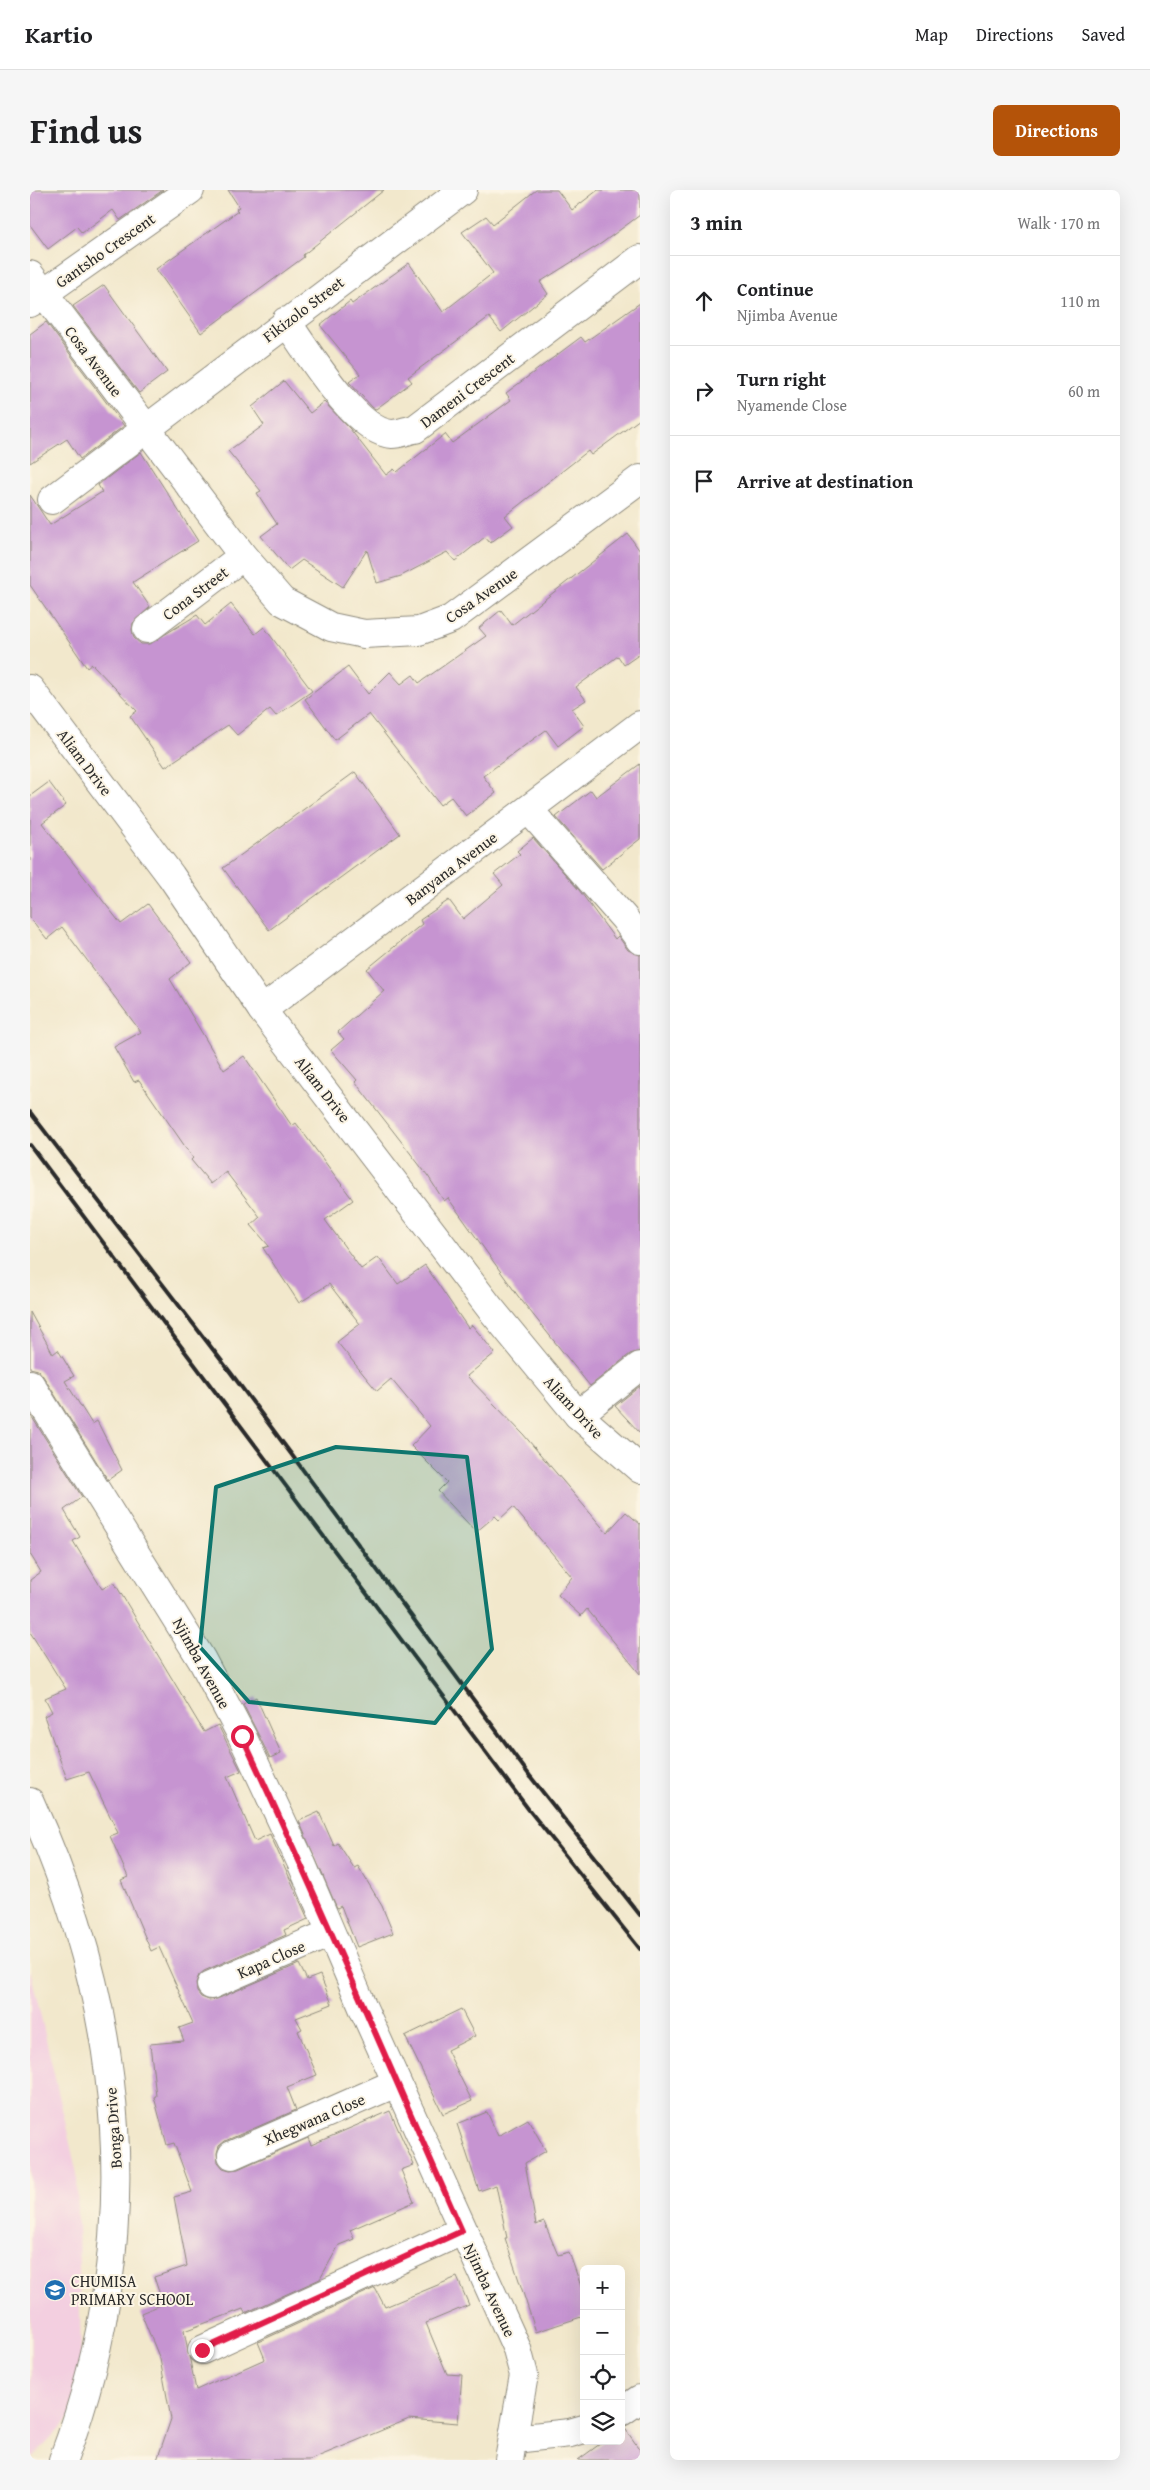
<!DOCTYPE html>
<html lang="en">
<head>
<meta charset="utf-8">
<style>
	body { margin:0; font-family:"Gentium Book Plus",serif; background:#f6f6f6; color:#202124 }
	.controls { position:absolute; right:15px; bottom:15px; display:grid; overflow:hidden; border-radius:8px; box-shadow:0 5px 20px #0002 }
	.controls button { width:45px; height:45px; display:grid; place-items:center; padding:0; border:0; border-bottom:1px solid #e0e0e0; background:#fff; color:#202124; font:25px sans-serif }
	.stop { position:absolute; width:15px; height:15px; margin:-11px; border:4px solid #e11d48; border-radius:50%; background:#fff }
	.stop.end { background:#e11d48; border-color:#fff; box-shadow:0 1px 5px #0008 }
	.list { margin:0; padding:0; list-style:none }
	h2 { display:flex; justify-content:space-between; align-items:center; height:65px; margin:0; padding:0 20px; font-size:21px }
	h2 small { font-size:16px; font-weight:400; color:#757577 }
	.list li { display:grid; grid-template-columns:32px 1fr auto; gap:15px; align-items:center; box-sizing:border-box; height:90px; padding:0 20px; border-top:1px solid #e0e0e0 }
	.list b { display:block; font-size:19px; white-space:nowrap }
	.list p { margin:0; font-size:16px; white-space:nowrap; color:#757577 }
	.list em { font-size:16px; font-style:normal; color:#757577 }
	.icon { flex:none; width:28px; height:28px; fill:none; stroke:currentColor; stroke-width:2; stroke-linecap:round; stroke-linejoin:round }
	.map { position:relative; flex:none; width:610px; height:2270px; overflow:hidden; border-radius:8px }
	header { display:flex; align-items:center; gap:30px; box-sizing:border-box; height:70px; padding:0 25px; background:#fff; border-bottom:1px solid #e0e0e0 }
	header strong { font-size:24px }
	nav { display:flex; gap:28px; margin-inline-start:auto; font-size:18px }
	.intro { display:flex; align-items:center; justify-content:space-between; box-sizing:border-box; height:120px; padding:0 30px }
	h1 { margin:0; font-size:35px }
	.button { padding:12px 22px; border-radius:8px; background:#b45309; color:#fff; font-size:18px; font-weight:700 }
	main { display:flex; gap:30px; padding:0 30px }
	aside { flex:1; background:#fff; border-radius:8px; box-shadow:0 5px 20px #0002 }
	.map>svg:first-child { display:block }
	.built { fill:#f3cfe0 }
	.building { fill:#c694d1 }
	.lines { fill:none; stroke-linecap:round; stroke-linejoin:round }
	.minor-casing { stroke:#8e8a7c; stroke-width:30 }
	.tertiary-casing { stroke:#8e8a7c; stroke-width:30 }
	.minor { stroke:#fff; stroke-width:28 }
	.tertiary { stroke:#fff; stroke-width:28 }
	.rail { stroke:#2b2b2b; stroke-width:4 }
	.route { stroke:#e11d48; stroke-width:6 }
	.marked { fill:#0f766e; fill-opacity:0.2; stroke:#0f766e; stroke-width:4; stroke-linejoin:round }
	.labels { text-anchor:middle; stroke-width:4; stroke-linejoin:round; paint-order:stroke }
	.street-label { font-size:16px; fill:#2b2b2b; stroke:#fcf5e5 }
	.poi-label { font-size:16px; fill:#2b2b2b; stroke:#fcf5e5; text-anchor:start }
</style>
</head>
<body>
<header>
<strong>Kartio</strong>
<nav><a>Map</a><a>Directions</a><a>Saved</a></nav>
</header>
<div class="intro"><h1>Find us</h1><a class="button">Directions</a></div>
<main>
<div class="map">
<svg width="610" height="2270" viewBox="0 0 610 2270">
	<rect width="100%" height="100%" fill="#fcf5e5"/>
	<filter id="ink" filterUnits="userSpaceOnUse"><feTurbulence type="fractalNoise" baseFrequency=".02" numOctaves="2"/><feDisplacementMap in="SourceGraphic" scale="10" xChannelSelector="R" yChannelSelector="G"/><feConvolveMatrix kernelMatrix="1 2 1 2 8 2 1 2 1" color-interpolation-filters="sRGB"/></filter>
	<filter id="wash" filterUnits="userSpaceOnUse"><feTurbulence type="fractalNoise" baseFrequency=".0096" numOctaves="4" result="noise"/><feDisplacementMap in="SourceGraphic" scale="20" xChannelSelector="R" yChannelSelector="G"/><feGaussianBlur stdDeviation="1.12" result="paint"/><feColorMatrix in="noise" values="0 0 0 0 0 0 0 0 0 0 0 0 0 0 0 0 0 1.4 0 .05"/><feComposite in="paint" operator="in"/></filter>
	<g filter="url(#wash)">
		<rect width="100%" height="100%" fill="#f2e8cc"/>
		<!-- built -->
		<path class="built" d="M 0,1779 L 47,1984 L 52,2215 L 1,2270 Z"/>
		<g id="blocks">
			<!-- building -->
			<path class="building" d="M 0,0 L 133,0 L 90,30 L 83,20 L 52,43 L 47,37 L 18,59 L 0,35 Z
				M 198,0 L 354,0 L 273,65 L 274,67 L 171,143 L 126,79 L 208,21 L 206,19 L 209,17 Z
				M 506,0 L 527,0 L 542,20 L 568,0 L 610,0 L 610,25 L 572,53 L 510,92 L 518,104 L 471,142 L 459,127 L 378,187 L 382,192 L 346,219 L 343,218 L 319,192 L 330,184 L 290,135 L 320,111 L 322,114 L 379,73 L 413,122 L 463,83 L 432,42 L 456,26 L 463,34 Z
				M 74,95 L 137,182 L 109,203 L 43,116 Z
				M 610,113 L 610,229 L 561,265 L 558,261 L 475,326 L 483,336 L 460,353 L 455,347 L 425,371 L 417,362 L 371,386 L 347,393 L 337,360 L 313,397 L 272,370 L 259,380 L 231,346 L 247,334 L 227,303 L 231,301 L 198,261 L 234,235 L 222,217 L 254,191 L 280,223 L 294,212 L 320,239 L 356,285 L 364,279 L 367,282 L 415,244 L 422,253 L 481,210 L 476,203 L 551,147 L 555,152 Z
				M 16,132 L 94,236 L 50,269 L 37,249 L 0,273 L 0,144 Z
				M 111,262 L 168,351 L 103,392 L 120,417 L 103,433 L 102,440 L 104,448 L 111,454 L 119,454 L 167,425 L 175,435 L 201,414 L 225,444 L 234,437 L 282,501 L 246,526 L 240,519 L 207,545 L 198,535 L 135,577 L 100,526 L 107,521 L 62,474 L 57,478 L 0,395 L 0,305 L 20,335 L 72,302 L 68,295 Z
				M 598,344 L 610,361 L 610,464 L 594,475 L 588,466 L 546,497 L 556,510 L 542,519 L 554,536 L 528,556 L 516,540 L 453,586 L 466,603 L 436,626 L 421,607 L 410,615 L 339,524 L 305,550 L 275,509 L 318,477 L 338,504 L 360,482 L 371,494 L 383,485 L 389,493 L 456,446 L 449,438 L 471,420 L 482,435 Z
				M 610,574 L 610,649 L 572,679 L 526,627 L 561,600 L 566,607 Z
				M 325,582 L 370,644 L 239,740 L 193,678 Z
				M 19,592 L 36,615 L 12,633 L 91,734 L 118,714 L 161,772 L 140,789 L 194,880 L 214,866 L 262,936 L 266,933 L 323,1010 L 295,1030 L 331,1079 L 348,1067 L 368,1094 L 395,1075 L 438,1138 L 442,1135 L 465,1163 L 437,1186 L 493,1244 L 577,1343 L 596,1322 L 610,1334 L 610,1484 L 557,1419 L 551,1426 L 528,1405 L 542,1387 L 483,1317 L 469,1330 L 465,1326 L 446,1342 L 408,1301 L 417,1292 L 381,1256 L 400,1236 L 361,1189 L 347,1201 L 307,1152 L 330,1134 L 299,1094 L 269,1113 L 233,1058 L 239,1056 L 221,1035 L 230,1027 L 196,982 L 181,994 L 161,970 L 163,968 L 109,890 L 104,892 L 84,857 L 111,842 L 32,737 L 17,749 L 0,728 L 0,606 Z
				M 503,648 L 549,700 L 585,749 L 588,746 L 598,760 L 610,765 L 610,1161 L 600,1164 L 560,1196 L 488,1106 L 418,1008 L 414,1011 L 398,986 L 325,892 L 327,890 L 301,860 L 314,849 L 308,842 L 354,801 L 337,779 L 392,734 L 390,730 L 419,710 L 433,729 L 473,695 L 464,684 L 490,664 L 487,661 Z
				M 0,1122 L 23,1164 L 28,1160 L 44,1186 L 35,1191 L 62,1234 L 67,1231 L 92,1280 L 78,1290 L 13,1186 L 8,1180 L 0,1178 Z
				M 610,1196 L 610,1243 L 585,1216 Z
				M 0,1224 L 52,1307 L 34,1320 L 50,1347 L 43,1351 L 72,1399 L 84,1392 L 174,1542 L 188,1535 L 211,1581 L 197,1587 L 225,1651 L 240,1644 L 278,1729 L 254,1740 L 256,1745 L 174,1781 L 169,1785 L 166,1793 L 167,1802 L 171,1807 L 179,1810 L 187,1809 L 269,1774 L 277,1790 L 290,1785 L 302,1814 L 266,1828 L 272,1839 L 268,1841 L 287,1885 L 257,1897 L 266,1920 L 195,1951 L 189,1956 L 187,1963 L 188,1972 L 193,1978 L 200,1980 L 208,1979 L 278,1948 L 281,1955 L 360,1921 L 384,1975 L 371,1980 L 384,2012 L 320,2040 L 324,2049 L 309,2055 L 290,2089 L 215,2123 L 213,2119 L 154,2141 L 166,2200 L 235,2169 L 228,2152 L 345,2098 L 355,2117 L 427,2087 L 439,2115 L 396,2133 L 417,2184 L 432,2185 L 428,2233 L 379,2229 L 280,2270 L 127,2270 L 141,2229 L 130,2169 L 111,2123 L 133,2114 L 124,2087 L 157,2076 L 144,2007 L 162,2002 L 144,1953 L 137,1955 L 124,1907 L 126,1906 L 120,1854 L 154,1851 L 149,1838 L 163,1833 L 129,1757 L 121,1761 L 91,1690 L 98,1687 L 80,1646 L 88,1643 L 59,1582 L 37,1589 L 14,1526 L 22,1522 L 15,1508 L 36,1499 L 0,1442 L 0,1390 L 11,1382 L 0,1364 Z
				M 226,1507 L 251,1563 L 240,1568 L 213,1514 Z
				M 289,1622 L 304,1656 L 308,1653 L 324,1678 L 328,1676 L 352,1716 L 363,1743 L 327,1757 L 311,1716 L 307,1718 L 269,1631 Z
				M 431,1819 L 445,1846 L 417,1860 L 442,1911 L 413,1924 L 375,1846 Z
				M 457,1922 L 468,1946 L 498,1929 L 516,1961 L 495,1973 L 506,2035 L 514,2032 L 528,2065 L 539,2062 L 554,2105 L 554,2126 L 506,2142 L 475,2048 L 477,2048 L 466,1995 L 449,2001 L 427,1934 Z
				M 594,2237 L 610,2260 L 610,2270 L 548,2270 L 574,2251 L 591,2251 L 591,2239 Z"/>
		</g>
	</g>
	<g filter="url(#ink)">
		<use href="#blocks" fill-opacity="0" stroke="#8e8a7c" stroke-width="1"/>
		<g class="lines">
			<!-- minor casing -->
			<g class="minor-casing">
				<path id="minor" d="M 0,85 L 213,366 L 252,411 L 301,437 L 334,444 L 389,441 L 421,429 L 610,289
					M 0,113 L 160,0
					M 256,131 C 276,159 326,243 362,244 C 369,244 378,240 385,239 L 610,69
					M 22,310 L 433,0
					M 117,439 L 213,366
					M 499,620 L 594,728 L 610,750
					M 232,820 L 610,535
					M 0,1194 L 172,1470 L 212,1546 L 271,1672 L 334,1820 L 487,2159 L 494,2185 L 479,2270
					M 548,1225 L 610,1176
					M 181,1795 L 300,1743
					M 202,1965 L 366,1893
					M 172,2160 L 432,2041
					M 591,2222 L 610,2209
					M 484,2249 L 540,2243 L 554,2239"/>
			</g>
			<!-- tertiary casing -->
			<g class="tertiary-casing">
				<path id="tertiary" d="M 0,499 L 141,686 L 232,820 L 460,1118 L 548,1225 L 610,1279
					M 0,1612 C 97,1825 116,2049 33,2270"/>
			</g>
			<!-- minor -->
			<use href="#minor" class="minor"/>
			<!-- tertiary -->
			<use href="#tertiary" class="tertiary"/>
			<!-- rail -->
			<path class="rail" d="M 0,922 L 201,1183 L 500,1586 L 610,1725
				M 0,955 L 499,1620 L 610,1759"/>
		</g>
	</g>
	<g class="lines" filter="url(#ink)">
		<!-- route -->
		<path class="route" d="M 172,2160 L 432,2041 C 359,1876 289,1710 212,1546"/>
	</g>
	<!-- marked area -->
	<path class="marked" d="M 306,1257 L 437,1267 L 462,1459 L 405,1533 L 219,1512 L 170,1457 L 186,1297 Z"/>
	<!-- icons -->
	<defs>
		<g id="school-disc" transform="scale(1.125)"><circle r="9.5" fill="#1f6fb2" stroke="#fcf5e5"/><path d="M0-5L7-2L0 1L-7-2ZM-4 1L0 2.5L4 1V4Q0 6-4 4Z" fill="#fff"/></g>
	</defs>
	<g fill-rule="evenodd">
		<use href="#school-disc" x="25" y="2100"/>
	</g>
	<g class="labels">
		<!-- street labels -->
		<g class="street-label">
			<text transform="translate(75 60) rotate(-35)" y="6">Gantsho Crescent</text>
			<text transform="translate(273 119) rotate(-37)" y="6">Fikizolo Street</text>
			<text transform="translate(64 171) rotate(53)" y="6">Cosa Avenue</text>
			<text transform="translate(437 200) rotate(-37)" y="6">Dameni Crescent</text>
			<text transform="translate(165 403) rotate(-37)" y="6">Cona Street</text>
			<text transform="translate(451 405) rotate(-35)" y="6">Cosa Avenue</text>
			<text transform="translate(55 572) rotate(53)" y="6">Aliam Drive</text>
			<text transform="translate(421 678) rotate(-37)" y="6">Banyana Avenue</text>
			<text transform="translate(293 899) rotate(52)" y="6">Aliam Drive</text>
			<text transform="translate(544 1217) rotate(47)" y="6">Aliam Drive</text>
			<text transform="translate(172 1473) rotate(61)" y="6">Njimba Avenue</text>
			<text transform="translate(241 1769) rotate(-24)" y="6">Kapa Close</text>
			<text transform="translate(284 1929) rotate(-23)" y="6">Xhegwana Close</text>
			<text transform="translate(83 1938) rotate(-94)" y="6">Bonga Drive</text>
			<text transform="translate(460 2100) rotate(65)" y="6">Njimba Avenue</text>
		</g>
		<!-- poi labels -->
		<g class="poi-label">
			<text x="41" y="2097">CHUMISA<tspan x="41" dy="18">PRIMARY SCHOOL</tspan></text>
		</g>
	</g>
</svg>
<div class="controls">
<button>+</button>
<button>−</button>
<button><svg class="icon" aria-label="locate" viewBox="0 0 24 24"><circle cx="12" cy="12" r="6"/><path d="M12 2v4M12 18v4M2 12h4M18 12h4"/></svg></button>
<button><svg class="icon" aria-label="layers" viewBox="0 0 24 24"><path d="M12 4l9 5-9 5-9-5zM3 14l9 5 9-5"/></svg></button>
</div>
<div class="stop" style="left:212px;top:1546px"></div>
<div class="stop end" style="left:172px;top:2160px"></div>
</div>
<aside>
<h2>3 min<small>Walk · 170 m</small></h2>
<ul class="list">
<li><svg class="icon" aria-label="ahead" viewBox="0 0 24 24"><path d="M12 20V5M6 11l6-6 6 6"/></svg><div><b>Continue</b><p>Njimba Avenue</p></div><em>110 m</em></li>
<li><svg class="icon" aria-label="right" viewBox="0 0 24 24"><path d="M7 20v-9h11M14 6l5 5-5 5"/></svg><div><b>Turn right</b><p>Nyamende Close</p></div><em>60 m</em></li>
<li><svg class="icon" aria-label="arrive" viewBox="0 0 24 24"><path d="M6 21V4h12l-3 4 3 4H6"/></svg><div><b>Arrive at destination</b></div></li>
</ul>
</aside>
</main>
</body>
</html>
